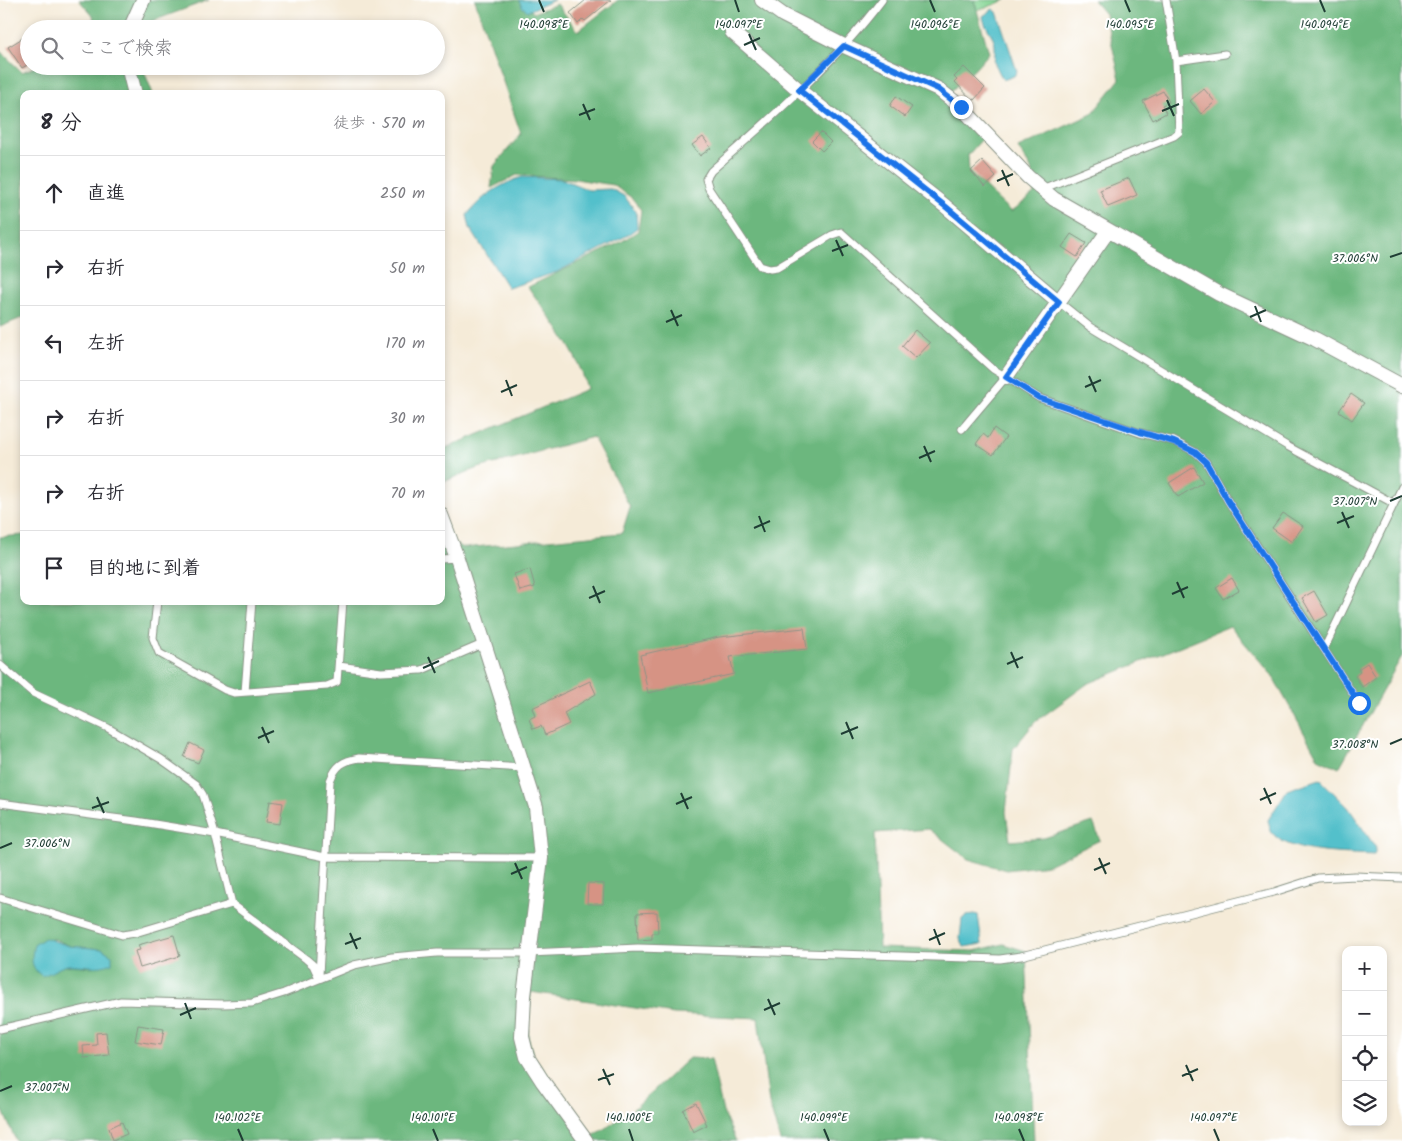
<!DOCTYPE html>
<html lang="ja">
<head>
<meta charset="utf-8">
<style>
	body { margin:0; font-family:Kalam,"Klee One",sans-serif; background:#f7f7f7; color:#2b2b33 }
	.controls { position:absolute; right:15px; bottom:15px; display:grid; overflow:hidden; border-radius:10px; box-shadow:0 2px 8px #0003 }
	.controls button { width:45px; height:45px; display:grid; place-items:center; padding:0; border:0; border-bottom:1px solid #e1e1e2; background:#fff; color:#2b2b33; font:25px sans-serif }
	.stop { position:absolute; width:15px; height:15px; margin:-11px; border:4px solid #1a73e8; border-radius:50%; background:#fff }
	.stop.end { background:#1a73e8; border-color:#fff; box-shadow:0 1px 5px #0008 }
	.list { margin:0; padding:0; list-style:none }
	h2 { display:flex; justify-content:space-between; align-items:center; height:65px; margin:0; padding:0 20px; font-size:21px }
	h2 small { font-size:16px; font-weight:400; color:#7c7c81 }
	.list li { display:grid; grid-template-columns:32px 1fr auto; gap:15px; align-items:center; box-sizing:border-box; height:75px; padding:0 20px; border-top:1px solid #e1e1e2 }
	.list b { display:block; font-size:19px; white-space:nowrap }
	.list em { font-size:16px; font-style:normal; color:#7c7c81 }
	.icon { flex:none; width:28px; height:28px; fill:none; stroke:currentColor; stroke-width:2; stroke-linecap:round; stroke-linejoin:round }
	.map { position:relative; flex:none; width:1402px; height:1141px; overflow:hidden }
	.search { position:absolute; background:#fff; box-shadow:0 2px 8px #0003; left:20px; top:20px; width:425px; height:55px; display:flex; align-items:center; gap:12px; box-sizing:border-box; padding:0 18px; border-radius:28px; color:#7c7c81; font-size:19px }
	.panel { position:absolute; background:#fff; box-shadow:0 2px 8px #0003; left:20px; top:90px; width:425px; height:515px; border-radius:10px }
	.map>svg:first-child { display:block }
	.green { fill:#86d695; stroke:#528a64 }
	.forest { fill:#6cb77e; stroke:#467a59; fill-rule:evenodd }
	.water { fill:#53c0cb; stroke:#397e80 }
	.building { fill:#d69384 }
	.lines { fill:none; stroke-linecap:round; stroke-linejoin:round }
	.lane-casing { stroke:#8a9486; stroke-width:9 }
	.street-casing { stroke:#8a9486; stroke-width:16 }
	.lane { stroke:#fff; stroke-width:7 }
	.street { stroke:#fff; stroke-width:14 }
	.route { stroke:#1a73e8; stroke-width:6 }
	.ticks { fill:none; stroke:#1f3d34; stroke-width:2 }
	.ticks-label { font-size:12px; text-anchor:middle; fill:#1f3d34; stroke:#fff; stroke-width:4; stroke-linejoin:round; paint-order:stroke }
</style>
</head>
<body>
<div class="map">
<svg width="1402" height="1141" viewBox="0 0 1402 1141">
	<rect width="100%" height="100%" fill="#fff"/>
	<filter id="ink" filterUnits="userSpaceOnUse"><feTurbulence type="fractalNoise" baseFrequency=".02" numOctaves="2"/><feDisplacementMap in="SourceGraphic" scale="10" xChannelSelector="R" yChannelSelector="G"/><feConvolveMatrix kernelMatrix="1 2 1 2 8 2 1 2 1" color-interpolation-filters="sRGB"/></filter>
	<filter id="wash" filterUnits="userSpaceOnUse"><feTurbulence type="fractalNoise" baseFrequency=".0096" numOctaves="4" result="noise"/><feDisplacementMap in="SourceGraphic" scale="20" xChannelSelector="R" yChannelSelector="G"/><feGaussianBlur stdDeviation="1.12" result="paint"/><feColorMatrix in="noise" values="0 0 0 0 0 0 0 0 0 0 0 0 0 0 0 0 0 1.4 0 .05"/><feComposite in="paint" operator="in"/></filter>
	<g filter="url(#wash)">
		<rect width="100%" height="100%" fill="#f5ebd8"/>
		<!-- green -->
		<path class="green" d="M 974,0 L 1006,0 L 977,11 Z"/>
		<!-- forest -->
		<path class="forest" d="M 79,0 L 209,0 L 142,25 L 141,29 L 88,29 L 94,17 Z
			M 475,0 L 525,0 L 533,13 L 557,4 L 578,31 L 618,0 L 974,0 L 989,53 L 975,69 L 942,99 L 983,138 L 968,155 L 969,172 L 1011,212 L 1035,193 L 1031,169 L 1018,148 L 1092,114 L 1120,79 L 1105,14 L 1093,0 L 1402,0 L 1402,656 L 1339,768 L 1318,758 L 1272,675 L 1230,626 L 1087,684 L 1035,722 L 1013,749 L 1006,812 L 1010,841 L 1044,838 L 1093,822 L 1100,840 L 1048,865 L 1006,870 L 968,859 L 929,829 L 875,833 L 879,948 L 974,951 L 1003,944 L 1026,951 L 1034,1141 L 780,1141 L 769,1103 L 758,1018 L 674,1014 L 531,992 L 528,1037 L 533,1055 L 593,1136 L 629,1113 L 689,1058 L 711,1059 L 723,1112 L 736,1141 L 16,1141 L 0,1104 L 0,537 L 24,535 L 24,601 L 441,601 L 441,538 L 464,548 L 622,533 L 630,507 L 593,437 L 475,469 L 441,483 L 441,450 L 587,389 C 578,351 550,318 528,287 L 621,242 L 638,231 L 641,210 L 632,198 L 613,185 L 576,179 L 517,175 L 491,188 L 494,166 L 521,134 ZM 52,938 L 70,946 L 102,949 L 92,967 L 71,965 L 59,967 Z
			M 0,51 L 22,72 L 37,66 L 142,66 L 153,94 L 24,94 L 24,317 L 0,327 Z"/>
		<!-- water -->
		<path class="water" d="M 519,0 L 554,0 L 528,11 L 522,7 Z
			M 993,9 L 997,12 L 1017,71 L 1014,76 L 1003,80 L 994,62 C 995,53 997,43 991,34 C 987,27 984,24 983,16 Z
			M 522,177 L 562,179 L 589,190 L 611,189 L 624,196 L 636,211 L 637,228 L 626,236 L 557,272 L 508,288 L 470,228 L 467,215 C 482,196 499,185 522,177 Z
			M 1320,779 L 1348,807 L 1376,848 L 1374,855 C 1348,853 1292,855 1273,834 C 1270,831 1269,825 1268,820 L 1287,790 Z
			M 975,914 L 978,915 L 982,944 L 964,947 L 960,938 L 962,919 L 967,915 Z
			M 45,938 L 70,946 L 102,949 L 112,955 L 112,963 C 97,970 84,964 68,965 C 58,967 52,973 42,976 C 30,968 31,958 34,945 Z"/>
		<g id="blocks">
			<!-- building -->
			<path class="building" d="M 586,0 L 611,0 L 585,21 L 583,19 L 578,24 L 570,13 Z
				M 29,34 L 29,64 L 22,68 L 8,47 Z
				M 964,67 L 985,88 L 973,101 L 955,82 L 957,80 L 954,77 Z
				M 1204,89 L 1215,102 L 1201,114 L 1190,101 Z
				M 1163,91 L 1169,102 L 1162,105 L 1166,113 L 1153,120 L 1143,101 Z
				M 896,96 L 912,107 L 905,117 L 890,106 Z
				M 821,132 L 831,142 L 822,151 L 812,141 Z
				M 703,137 L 711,148 L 700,156 L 692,145 Z
				M 982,161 L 996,177 L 985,187 L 971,171 Z
				M 1129,178 L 1137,195 L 1108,207 L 1100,190 Z
				M 1071,234 L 1086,243 L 1077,257 L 1062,247 Z
				M 915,330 L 930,343 L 916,358 L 902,346 Z
				M 1351,394 L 1364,403 L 1352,420 L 1339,411 Z
				M 994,428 L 1006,437 L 993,455 L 976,444 L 983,434 L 988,438 Z
				M 1194,467 L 1203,482 L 1178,497 L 1169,483 Z
				M 1283,513 L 1303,526 L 1292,542 L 1272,528 Z
				M 530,569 L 535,587 L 520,591 L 514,574 Z
				M 1232,578 L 1239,590 L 1223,599 L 1216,588 Z
				M 1314,591 L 1328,615 L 1316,622 L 1302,598 Z
				M 804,628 L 807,649 L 730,657 L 734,674 L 648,693 L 640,655 L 719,637 Z
				M 1367,663 L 1376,677 L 1362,687 L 1355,676 L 1360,672 L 1358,669 Z
				M 590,681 L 596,694 L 564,713 L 569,724 L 545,735 L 541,726 L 533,729 L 529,719 L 535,716 L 532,708 Z
				M 190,743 L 204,750 L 198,763 L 184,757 Z
				M 270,801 L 283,803 L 280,824 L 266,822 Z
				M 588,883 L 604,884 L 603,904 L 587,904 Z
				M 657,912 L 658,933 L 652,933 L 652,939 L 638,940 L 637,913 Z
				M 174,935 L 180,956 L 140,968 L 135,951 L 140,950 L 138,945 Z
				M 138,1025 L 164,1029 L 161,1045 L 135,1041 Z
				M 106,1032 L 109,1055 L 84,1058 L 83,1046 L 97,1045 L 96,1033 Z
				M 696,1103 L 707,1125 L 693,1132 L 683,1110 Z
				M 122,1122 L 127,1134 L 113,1140 L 109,1128 Z"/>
		</g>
	</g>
	<g filter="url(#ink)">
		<use href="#blocks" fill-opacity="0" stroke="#8a9486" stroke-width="1"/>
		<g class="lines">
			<!-- lane casing -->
			<g class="lane-casing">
				<path id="lane" d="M 882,0 C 833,65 771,118 711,171 L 706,179 L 709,189 L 760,266 L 770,269 L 777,268 L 832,235 L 841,232 L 993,369 L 1006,377 L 1039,398 L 1140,433 L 1174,441 L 1195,452 L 1206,462 L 1228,501 L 1359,703
					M 1176,61 L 1225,54
					M 1042,189 L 1174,136 L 1179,132 L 1176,61 L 1166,0
					M 1059,302 L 1090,327 L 1287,446 L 1393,503
					M 962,429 L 1006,377
					M 441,559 L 457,558
					M 157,601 L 153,638 L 159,653 L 225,690 L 234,693 L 327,686 L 337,682 L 343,601
					M 1324,649 L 1402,487
					M 0,665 L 33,693 L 108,728 L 161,759 L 196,784 L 203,795 L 215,834 L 232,904 L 306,959 L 313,965 L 319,978
					M 339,666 L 381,672 L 422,670 L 485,643
					M 245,692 L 252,601
					M 0,803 L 136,821 L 215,834 L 325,857 L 541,858
					M 0,898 L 122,935 L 135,933 L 232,904
					M 319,975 L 330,781 C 336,765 343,761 359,758 L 524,768
					M 0,1029 L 121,1001 L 223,1004 L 252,1003 L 284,993 L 354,965 L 392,957 L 437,953 L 529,953 L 638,948 L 1000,959 L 1021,956 L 1274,892 L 1318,878 L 1355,876 L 1402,878"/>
			</g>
			<!-- street casing -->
			<g class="street-casing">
				<path id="street" d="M 762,0 L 783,15 L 844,46 L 938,89 L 961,107 L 1028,177 L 1054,199 L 1219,294 L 1315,339 L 1402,386
					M 130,29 L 143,0
					M 732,32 L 799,90 L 945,206 L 1059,302
					M 128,66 L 135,94
					M 1006,377 L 1108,231
					M 441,515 L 457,558 L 536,807 L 541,858 L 524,996 L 522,1037 L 527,1057 L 543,1082 L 586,1141"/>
			</g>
			<!-- lane -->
			<use href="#lane" class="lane"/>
			<!-- street -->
			<use href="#street" class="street"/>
		</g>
	</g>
	<g class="lines" filter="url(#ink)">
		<!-- route -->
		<path class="route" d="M 961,107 L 938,89 L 844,46 L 799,90 L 945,206 L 1059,302 L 1006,377 L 1039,398 L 1140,432 L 1174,442 L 1195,452 L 1206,462 L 1228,501 L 1359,703"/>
	</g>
	<!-- ticks -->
	<path class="ticks" d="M 539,0 L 544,12M 735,0 L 739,12M 930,0 L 935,12M 1125,0 L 1130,12M 1320,0 L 1325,12M 749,34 L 756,50M 744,45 L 760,38M 1167,100 L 1174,116M 583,104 L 590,120M 1162,111 L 1179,104M 579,115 L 595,109M 1002,170 L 1009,186M 997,181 L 1013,174M 836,240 L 843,256M 832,251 L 848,245M 1390,257 L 1402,253M 1255,306 L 1261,322M 671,310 L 678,326M 1250,317 L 1266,310M 666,322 L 682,315M 1089,376 L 1096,392M 506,380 L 512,396M 1085,387 L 1101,380M 501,392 L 517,385M 924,446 L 931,462M 919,458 L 935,451M 1390,501 L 1402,496M 1342,512 L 1349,528M 759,516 L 765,532M 1337,523 L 1354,516M 754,528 L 770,521M 1177,582 L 1184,598M 593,586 L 600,603M 1172,594 L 1188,587M 589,598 L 605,591M 1011,652 L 1018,668M 428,657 L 435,673M 1007,664 L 1023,657M 423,668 L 439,661M 846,722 L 853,739M 262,727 L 269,743M 841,734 L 858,727M 258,738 L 274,731M 1390,744 L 1402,739M 1264,788 L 1271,804M 681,793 L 688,809M 97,797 L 104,813M 1260,800 L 1276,793M 676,804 L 692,797M 92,808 L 109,802M 0,848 L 12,843M 1099,858 L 1106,874M 515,863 L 522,879M 1094,870 L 1110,863M 511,874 L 527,867M 934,929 L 940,945M 350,933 L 357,949M 929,940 L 945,933M 345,944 L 361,938M 768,999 L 775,1015M 185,1003 L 191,1019M 764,1010 L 780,1003M 180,1015 L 196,1008M 1186,1065 L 1193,1081M 603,1069 L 610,1085M 1182,1076 L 1198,1069M 598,1080 L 614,1074M 0,1091 L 12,1086M 238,1129 L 243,1141M 433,1129 L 438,1141M 629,1129 L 633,1141M 824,1129 L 829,1141M 1019,1129 L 1024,1141M 1214,1129 L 1219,1141"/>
	<g class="ticks-label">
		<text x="544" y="28">140.098°E</text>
		<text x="739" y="28">140.097°E</text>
		<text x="935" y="28">140.096°E</text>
		<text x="1130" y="28">140.095°E</text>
		<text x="1325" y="28">140.094°E</text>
		<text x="1355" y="262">37.006°N</text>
		<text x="1355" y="505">37.007°N</text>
		<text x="1355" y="748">37.008°N</text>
		<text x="47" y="847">37.006°N</text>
		<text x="47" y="1091">37.007°N</text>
		<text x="238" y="1121">140.102°E</text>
		<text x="433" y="1121">140.101°E</text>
		<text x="629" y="1121">140.100°E</text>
		<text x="824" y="1121">140.099°E</text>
		<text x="1019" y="1121">140.098°E</text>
		<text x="1214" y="1121">140.097°E</text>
	</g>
</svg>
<div class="controls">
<button>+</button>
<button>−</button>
<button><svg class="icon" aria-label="locate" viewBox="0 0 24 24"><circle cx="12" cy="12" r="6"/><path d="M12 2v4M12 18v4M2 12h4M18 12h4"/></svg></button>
<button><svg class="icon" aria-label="layers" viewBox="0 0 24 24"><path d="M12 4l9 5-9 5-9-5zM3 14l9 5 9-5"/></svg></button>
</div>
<div class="stop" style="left:1359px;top:703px"></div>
<div class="stop end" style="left:961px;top:107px"></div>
<div class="search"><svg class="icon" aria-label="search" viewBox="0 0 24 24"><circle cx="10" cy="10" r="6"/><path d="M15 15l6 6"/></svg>ここで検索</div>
<section class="panel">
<h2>8 分<small>徒歩 · 570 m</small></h2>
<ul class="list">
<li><svg class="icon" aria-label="ahead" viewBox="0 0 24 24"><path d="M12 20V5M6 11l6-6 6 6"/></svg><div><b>直進</b></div><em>250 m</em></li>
<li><svg class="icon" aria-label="right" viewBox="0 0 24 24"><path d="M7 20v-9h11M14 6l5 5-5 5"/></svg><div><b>右折</b></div><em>50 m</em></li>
<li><svg class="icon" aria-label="left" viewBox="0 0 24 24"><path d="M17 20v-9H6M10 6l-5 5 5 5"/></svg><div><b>左折</b></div><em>170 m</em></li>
<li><svg class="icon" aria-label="right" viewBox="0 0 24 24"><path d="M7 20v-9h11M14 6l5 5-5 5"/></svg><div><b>右折</b></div><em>30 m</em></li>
<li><svg class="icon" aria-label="right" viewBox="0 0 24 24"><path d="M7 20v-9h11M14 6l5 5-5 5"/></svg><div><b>右折</b></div><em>70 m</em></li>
<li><svg class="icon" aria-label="arrive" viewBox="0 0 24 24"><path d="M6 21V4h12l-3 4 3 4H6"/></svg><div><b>目的地に到着</b></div></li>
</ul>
</section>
</div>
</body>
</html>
